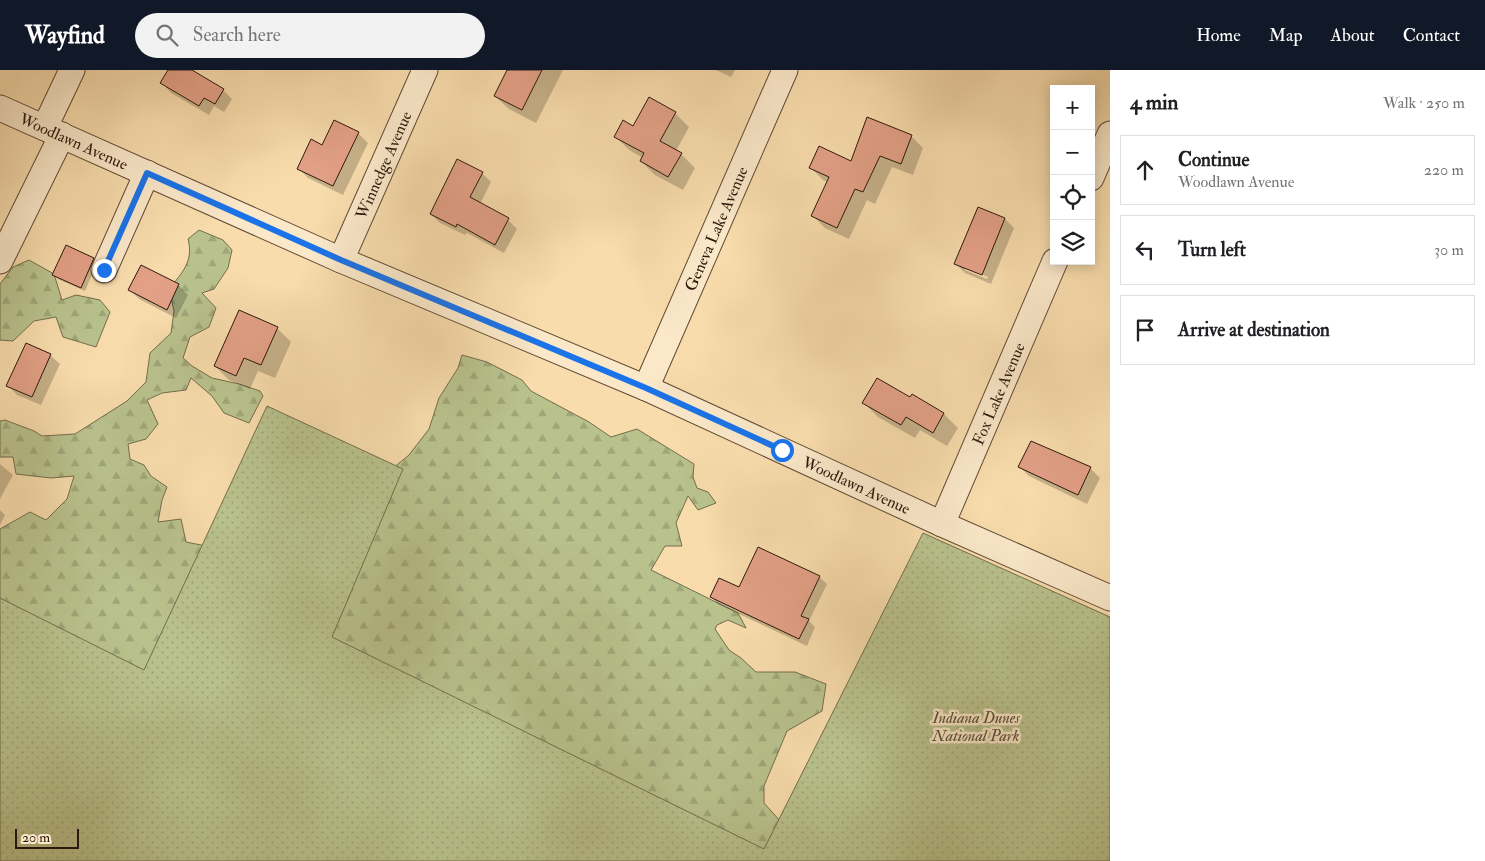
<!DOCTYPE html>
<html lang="en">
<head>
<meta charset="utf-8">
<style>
	body { margin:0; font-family:"IM FELL Double Pica",serif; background:#f2f2f2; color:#202124 }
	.controls { position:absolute; right:15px; top:15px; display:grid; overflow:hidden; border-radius:0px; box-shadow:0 2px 12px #0003 }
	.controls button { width:45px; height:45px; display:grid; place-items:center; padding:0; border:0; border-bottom:1px solid #e0e0e0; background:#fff; color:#202124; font:25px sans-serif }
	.scale { position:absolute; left:15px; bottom:12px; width:64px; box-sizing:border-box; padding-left:5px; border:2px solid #2d180c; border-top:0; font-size:14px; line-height:18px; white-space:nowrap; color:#2d180c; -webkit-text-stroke:4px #fae8c9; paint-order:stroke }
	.stop { position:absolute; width:15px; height:15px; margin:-11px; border:4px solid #1a73e8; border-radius:50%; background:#fff }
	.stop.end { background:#1a73e8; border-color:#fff; box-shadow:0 1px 5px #0008 }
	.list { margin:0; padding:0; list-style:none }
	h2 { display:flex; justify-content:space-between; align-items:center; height:65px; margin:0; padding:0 20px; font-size:21px }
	h2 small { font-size:16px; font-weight:400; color:#757577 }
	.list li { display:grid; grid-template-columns:32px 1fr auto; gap:15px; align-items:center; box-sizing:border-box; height:70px; margin:0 10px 10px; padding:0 10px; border:1px solid #e0e0e0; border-radius:0px }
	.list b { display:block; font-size:19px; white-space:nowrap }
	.list p { margin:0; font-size:16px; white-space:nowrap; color:#757577 }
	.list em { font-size:16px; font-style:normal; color:#757577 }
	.icon { flex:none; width:28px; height:28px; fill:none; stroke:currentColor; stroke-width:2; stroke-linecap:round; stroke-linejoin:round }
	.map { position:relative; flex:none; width:1110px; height:791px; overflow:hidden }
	header { display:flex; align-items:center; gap:30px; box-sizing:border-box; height:70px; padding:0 25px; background:#111827; color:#fff }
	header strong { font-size:24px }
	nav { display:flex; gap:28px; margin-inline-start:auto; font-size:18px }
	.search { width:350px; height:45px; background:#f2f2f2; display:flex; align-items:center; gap:12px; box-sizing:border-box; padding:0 18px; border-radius:28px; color:#757577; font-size:19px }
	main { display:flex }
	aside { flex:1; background:#fff }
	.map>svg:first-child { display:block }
	.forest { fill:url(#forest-firs); stroke:#736d4c }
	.park { fill:url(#park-dots); stroke:#736d4c }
	.shadow { fill:#0003; fill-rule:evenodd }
	.building { fill:#e2a086; stroke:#2d180c }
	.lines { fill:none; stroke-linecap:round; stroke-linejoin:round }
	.minor-casing { stroke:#604934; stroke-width:27 }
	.minor { stroke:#fae8c9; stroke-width:25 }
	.route { stroke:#1a73e8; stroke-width:6 }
	.labels { text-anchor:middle; stroke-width:5; stroke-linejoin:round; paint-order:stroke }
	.street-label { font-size:16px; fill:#2d180c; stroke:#fae8c9 }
	.park-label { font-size:16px; font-style:italic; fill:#574b33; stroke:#fae8c9 }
</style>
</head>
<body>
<header>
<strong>Wayfind</strong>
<div class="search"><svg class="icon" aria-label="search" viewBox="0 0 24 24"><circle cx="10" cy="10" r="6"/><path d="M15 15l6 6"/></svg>Search here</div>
<nav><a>Home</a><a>Map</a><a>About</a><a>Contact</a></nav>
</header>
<main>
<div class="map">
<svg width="1110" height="791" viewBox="0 0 1110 791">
	<defs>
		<pattern id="forest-firs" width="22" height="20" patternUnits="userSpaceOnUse" patternTransform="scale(1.25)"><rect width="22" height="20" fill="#b9c28d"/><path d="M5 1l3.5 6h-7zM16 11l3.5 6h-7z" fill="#9fa678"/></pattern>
		<pattern id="park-dots" width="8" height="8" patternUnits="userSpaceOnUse" patternTransform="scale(1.25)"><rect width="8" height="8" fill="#b9c28d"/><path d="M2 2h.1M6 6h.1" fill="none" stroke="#9fa678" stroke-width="1.8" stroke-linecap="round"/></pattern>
	</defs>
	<rect width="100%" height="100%" fill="#f8dcac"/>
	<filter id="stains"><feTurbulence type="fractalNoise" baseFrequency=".004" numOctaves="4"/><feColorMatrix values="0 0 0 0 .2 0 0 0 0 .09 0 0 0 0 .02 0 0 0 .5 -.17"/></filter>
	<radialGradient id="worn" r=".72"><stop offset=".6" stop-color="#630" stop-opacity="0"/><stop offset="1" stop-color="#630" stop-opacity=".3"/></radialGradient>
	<!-- forest -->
	<path class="forest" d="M 199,160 L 223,170 L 232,180 L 228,198 L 214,219 L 202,223 L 216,238 L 209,257 L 190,267 L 183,288 L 192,296 L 212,308 L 239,314 L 260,321 L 263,326 L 249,353 L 224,343 L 212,326 L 191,308 L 186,320 L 162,323 L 147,330 L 158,354 L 146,369 L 128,374 L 130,389 L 144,395 L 151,406 L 167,417 L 162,430 L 158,452 L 181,449 L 186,472 L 211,477 L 381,408 L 409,385 L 429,359 L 439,328 L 458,298 L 462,285 L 487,292 L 522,310 L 531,321 L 589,352 L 611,367 L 637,359 L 694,394 L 693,407 L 697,418 L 708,422 L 716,433 L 698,440 L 688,426 L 676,453 L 682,476 L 665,476 L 651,500 L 738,543 L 746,558 L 728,550 L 717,555 L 715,559 L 729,580 L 741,588 L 756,602 L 795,602 L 826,614 L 822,641 L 787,661 L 764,716 L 764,733 L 781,752 L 1110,791 L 0,791 L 0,459 L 30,442 L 46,450 L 67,429 L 74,406 L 51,408 L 16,404 L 13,387 L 0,387 L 0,351 L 5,350 L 34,361 L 42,366 L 75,364 L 127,331 L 146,312 L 150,283 L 171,263 L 174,241 L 169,219 C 182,203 194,191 188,169 Z
		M 29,190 L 54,204 L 62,230 L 76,225 L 100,230 L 110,242 L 96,277 L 63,267 L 56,247 L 34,251 L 13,271 L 0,270 L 0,214 L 13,197 Z"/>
	<!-- park -->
	<path class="park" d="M 267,336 L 403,399 L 332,567 L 764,779 L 923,463 L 1110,547 L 1110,791 L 0,791 L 0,528 L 144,600 Z"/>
	<!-- shadow -->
	<path class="shadow" d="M 170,0 L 189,0 L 223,20 L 232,29 L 224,42 L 214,36 L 209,45 L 171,23 L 162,13 Z
		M 509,0 L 563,0 L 536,53 L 509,39 L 495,26 Z
		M 716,0 L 735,0 L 731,7 Z
		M 675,43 L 689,57 L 676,81 L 681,84 L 695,98 L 683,120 L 655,105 L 641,91 L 643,88 L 629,80 L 615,66 L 634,58 Z
		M 335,52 L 358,63 L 368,73 L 343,125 L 308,108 L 299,99 L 323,76 Z
		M 911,66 L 923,78 L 913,105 L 892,97 L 875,134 L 867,130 L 849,169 L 825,158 L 813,146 L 828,112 L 823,110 L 811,98 L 851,93 Z
		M 482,103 L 491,112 L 480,134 L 508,150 L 517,159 L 504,183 L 467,163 L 465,165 L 440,153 L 431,144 Z
		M 1005,149 L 1014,158 L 991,214 L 965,203 L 956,194 ZM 965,197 L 988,207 L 987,209 L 965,200 Z
		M 93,189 L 97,193 L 85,221 L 58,209 L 54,204 Z
		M 141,197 L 178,215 L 188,225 L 176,248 L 139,229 L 130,220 Z
		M 277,258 L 291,272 L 275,308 L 258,301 L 250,319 L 229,310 L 215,296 Z
		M 50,285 L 60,294 L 41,335 L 17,325 L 8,315 Z
		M 912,326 L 944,344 L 958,358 L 947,376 L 920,360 L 915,368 L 878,347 L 864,333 L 910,329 Z
		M 0,394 L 13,405 L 0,429 Z
		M 1020,397 L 1090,398 L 1100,408 L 1087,434 L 1029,406 Z
		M 0,440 L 5,445 L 0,455 Z
		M 759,478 L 819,507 L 827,514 L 809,551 L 815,557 L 807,576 L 718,534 L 711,527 L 740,519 Z"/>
	<!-- building -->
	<path class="building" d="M 168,0 L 192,0 L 224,19 L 215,34 L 204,28 L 199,36 L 160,13 Z
		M 507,0 L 542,0 L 522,40 L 494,26 Z
		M 649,27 L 676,42 L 660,71 L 682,83 L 668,107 L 640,91 L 644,83 L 614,67 L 623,50 L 633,56 Z
		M 867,47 L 912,65 L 901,94 L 880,86 L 863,122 L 855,119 L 837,158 L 811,146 L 829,107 L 809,98 L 819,76 L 851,91 Z
		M 334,50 L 359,62 L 333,116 L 297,99 L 311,69 L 322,75 Z
		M 457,89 L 483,102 L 470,127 L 509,148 L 495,175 L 457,154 L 456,157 L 430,144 Z
		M 978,137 L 1005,148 L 982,205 L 954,194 Z
		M 66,175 L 94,188 L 81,218 L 52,205 Z
		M 141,195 L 179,214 L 167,240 L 128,220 Z
		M 239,240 L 278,257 L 261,295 L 244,288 L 236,306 L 214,296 Z
		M 26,273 L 51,284 L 32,327 L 6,316 Z
		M 877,308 L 910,327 L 912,324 L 944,343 L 933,363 L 906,347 L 901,355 L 862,333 Z
		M 1031,371 L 1091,397 L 1078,425 L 1018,397 Z
		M 758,477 L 820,506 L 801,546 L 809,549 L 799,569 L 710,527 L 719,508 L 739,517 Z"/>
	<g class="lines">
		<!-- minor casing -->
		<g class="minor-casing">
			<g id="minor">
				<path id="s1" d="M 0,38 L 341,190 L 646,318 L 942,454 L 1110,528"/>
				<path d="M 45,57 L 72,0"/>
				<path d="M 1091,108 L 1110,64"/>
				<path id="s2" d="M 341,190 L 425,0"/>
				<path d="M 0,191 L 62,65"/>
				<path d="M 104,200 L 147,103"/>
				<path id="s3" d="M 646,318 L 785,0"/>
				<path id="s4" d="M 942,454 L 1055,191"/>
			</g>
		</g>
		<!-- minor -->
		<use href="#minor" class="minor"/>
	</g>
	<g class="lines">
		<!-- route -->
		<path class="route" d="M 104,200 L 147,103 L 341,190 L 646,318 L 782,380"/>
	</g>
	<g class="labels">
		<!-- street labels -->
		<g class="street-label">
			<text dy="6" stroke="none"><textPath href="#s1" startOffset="81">Woodlawn Avenue</textPath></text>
			<text dy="6" stroke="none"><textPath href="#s2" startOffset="104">Winnedge Avenue</textPath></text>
			<text dy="6" stroke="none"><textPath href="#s3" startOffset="174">Geneva Lake Avenue</textPath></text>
			<text dy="6" stroke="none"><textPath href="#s4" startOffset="142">Fox Lake Avenue</textPath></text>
			<text dy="6" stroke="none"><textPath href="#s1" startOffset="936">Woodlawn Avenue</textPath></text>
		</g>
		<!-- park labels -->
		<g class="park-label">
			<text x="976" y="653">Indiana Dunes<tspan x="976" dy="18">National Park</tspan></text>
		</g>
	</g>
	<rect width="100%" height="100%" filter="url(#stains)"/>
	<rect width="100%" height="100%" fill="url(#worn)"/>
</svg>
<div class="controls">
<button>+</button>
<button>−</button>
<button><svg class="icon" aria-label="locate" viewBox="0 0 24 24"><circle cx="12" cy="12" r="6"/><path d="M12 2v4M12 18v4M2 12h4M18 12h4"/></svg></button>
<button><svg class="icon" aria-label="layers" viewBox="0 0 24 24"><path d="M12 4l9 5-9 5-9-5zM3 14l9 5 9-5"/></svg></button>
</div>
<div class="scale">20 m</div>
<div class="stop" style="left:782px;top:380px"></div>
<div class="stop end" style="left:104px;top:200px"></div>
</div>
<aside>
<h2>4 min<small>Walk · 250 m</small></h2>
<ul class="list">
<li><svg class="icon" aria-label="ahead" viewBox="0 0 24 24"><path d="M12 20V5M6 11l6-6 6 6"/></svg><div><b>Continue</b><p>Woodlawn Avenue</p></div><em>220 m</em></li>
<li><svg class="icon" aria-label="left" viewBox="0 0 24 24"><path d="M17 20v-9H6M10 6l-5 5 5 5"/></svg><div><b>Turn left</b></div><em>30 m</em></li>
<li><svg class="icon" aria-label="arrive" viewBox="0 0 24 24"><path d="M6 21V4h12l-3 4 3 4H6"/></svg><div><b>Arrive at destination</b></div></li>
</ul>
</aside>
</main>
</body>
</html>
